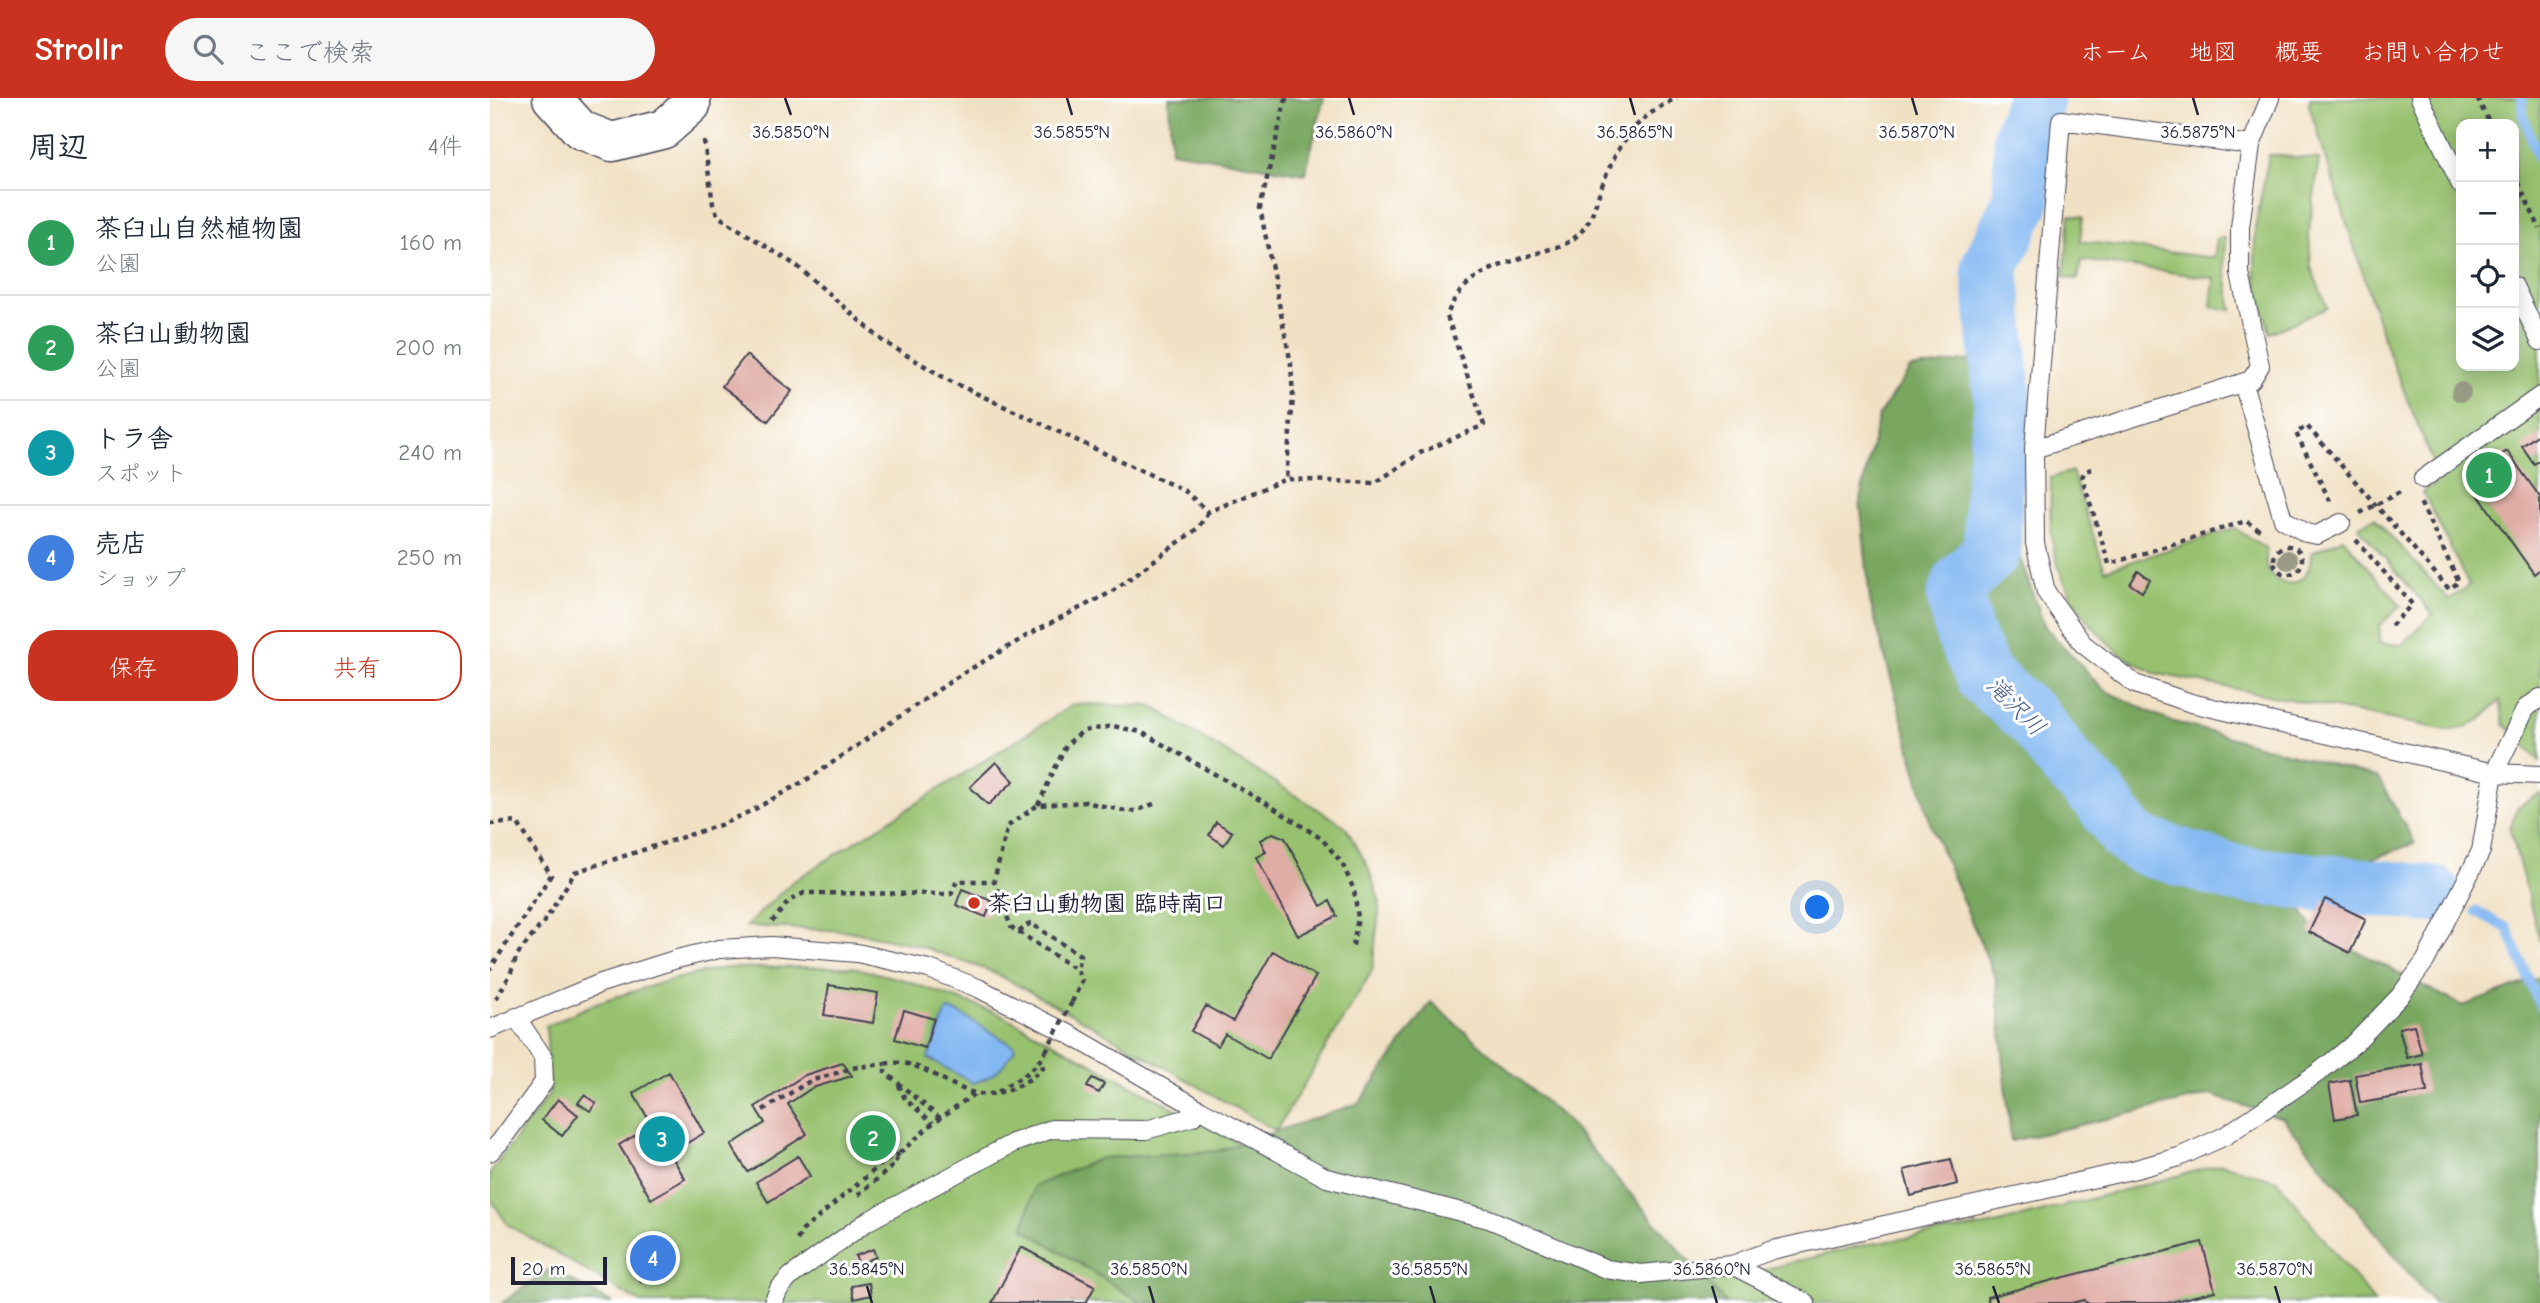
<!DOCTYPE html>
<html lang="ja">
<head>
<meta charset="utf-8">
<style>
	body { margin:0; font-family:"Comic Neue","Klee One",sans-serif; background:#f6f6f7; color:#1f2937 }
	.controls { position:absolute; right:21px; top:21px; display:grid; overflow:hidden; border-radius:14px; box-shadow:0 4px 18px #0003 }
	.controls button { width:63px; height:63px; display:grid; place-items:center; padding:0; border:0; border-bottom:2px solid #e0e1e3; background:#fff; color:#1f2937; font:35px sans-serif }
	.scale { position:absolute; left:21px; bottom:18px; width:96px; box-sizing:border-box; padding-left:7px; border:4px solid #22223b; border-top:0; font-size:19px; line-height:24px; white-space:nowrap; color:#22223b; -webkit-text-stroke:5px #fff; paint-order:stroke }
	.you { position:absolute; left:1328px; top:810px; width:24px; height:24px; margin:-18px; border:5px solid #fff; border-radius:50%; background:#1a73e8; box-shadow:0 0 0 10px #1a73e833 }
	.badge { display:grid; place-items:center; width:46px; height:46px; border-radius:50%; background:#c8321e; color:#fff; font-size:23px; font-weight:700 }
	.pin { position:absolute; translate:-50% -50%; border:4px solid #fff; box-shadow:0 2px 7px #0006 }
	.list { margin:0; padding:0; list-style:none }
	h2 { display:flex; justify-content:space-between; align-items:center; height:91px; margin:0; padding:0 28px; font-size:30px }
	h2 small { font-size:23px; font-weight:400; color:#747a83 }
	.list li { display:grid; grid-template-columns:46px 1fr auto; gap:21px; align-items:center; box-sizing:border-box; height:105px; padding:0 28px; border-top:2px solid #e0e1e3 }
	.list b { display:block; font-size:26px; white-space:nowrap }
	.list p { margin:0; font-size:23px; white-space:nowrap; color:#747a83 }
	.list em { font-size:23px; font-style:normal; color:#747a83 }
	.actions { display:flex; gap:14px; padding:21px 28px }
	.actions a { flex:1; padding:16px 0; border:2px solid #c8321e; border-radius:28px; text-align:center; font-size:24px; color:#c8321e }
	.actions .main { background:#c8321e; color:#fff }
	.icon { flex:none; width:38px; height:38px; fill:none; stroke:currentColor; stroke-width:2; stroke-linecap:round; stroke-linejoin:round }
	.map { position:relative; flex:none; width:2050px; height:1205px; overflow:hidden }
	header { display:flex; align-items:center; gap:42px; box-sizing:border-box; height:98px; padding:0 35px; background:#c8321e; color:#fff }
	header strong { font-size:33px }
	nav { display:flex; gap:38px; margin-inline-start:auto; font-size:24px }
	.search { width:490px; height:63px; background:#f6f6f7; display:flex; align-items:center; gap:18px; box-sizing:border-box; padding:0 24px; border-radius:38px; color:#747a83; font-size:26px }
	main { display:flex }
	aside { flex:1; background:#fff }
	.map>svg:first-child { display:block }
	.green { fill:#97c16e; stroke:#5c7254; stroke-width:2; fill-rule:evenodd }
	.forest { fill:#79a761; stroke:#4e644e; stroke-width:2 }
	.water { fill:#83b8f2; stroke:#526d96; stroke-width:2 }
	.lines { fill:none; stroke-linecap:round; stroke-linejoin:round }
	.stream { stroke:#83b8f2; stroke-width:10 }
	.river { stroke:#83b8f2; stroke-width:58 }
	.building { fill:#e0ada6 }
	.service-casing { stroke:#413f50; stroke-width:20 }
	.primary-casing { stroke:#413f50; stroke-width:41 }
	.path { stroke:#413f50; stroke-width:4.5; stroke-dasharray:5 5; stroke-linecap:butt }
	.service { stroke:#fff; stroke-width:18 }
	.primary { stroke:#fff; stroke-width:38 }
	.path-bridge { stroke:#413f50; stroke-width:4.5; stroke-dasharray:5 5; stroke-linecap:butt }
	.tree { fill:#999b84 }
	.ticks { fill:none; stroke:#22223b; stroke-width:2.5 }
	.poi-dot { fill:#c8321e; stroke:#fff; stroke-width:2.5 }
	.labels { text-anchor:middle; stroke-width:6; stroke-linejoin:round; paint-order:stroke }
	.poi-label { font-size:23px; font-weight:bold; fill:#22223b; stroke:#fff; text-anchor:start }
	.water-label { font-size:24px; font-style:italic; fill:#495e84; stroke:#fff }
	.ticks-label { font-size:18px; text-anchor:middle; fill:#22223b; stroke:#fff; stroke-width:6; stroke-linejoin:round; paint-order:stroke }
</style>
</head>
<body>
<header>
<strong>Strollr</strong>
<div class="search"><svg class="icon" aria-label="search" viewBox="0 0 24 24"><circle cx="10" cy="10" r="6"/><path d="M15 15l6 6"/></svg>ここで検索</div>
<nav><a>ホーム</a><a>地図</a><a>概要</a><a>お問い合わせ</a></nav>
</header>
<main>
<aside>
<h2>周辺<small>4件</small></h2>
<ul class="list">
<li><span class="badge" style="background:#2e9e5b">1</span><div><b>茶臼山自然植物園</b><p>公園</p></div><em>160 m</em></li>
<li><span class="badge" style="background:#2e9e5b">2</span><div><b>茶臼山動物園</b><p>公園</p></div><em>200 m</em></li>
<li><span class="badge" style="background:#0f9aa8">3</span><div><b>トラ舎</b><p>スポット</p></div><em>240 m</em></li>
<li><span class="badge" style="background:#3f7fe0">4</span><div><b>売店</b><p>ショップ</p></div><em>250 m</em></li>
</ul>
<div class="actions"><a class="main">保存</a><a>共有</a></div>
</aside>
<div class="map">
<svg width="2050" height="1205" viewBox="0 0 2050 1205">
	<rect width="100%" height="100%" fill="#fff"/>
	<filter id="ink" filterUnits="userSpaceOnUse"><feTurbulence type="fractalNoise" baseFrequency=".0143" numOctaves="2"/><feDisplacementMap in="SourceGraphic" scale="14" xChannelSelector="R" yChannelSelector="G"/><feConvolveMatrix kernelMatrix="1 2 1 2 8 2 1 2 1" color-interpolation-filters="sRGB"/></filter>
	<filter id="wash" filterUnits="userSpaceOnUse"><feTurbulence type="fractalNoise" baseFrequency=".00686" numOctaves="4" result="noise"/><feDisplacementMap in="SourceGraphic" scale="28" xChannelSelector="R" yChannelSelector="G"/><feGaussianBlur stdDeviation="1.57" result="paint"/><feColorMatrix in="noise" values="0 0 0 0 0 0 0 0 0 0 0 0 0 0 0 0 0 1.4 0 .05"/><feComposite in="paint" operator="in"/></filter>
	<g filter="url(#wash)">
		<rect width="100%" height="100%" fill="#f1e1c4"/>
		<!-- green -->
		<path class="green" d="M 1820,0 L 2050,0 L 2050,663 L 2014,626 L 2010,602 C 1991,622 1985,630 1957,632 L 1664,575 C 1652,568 1638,562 1627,553 C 1591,522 1563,477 1561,428 C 1560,412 1561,396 1561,380 L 1582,373 L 1615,472 L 1745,430 L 1777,451 C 1767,493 1823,499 1821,455 L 1853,440 L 1911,508 L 1890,527 L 1889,545 L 1912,547 L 1943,516 L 1868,429 L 1884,420 L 1959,502 L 1979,487 L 1933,394 L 1950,382 L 1896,248 L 1819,7 ZM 1971,26 L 2024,26 L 2024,268 L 1971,268 Z
			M 1779,57 L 1829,61 L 1819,135 L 1821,169 L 1837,210 L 1780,235 L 1765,177 L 1765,130 Z
			M 1580,117 L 1593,119 L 1590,143 L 1724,160 L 1727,140 L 1735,140 L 1734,163 L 1742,212 L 1721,209 L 1724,180 L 1591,162 L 1588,181 L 1574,179 Z
			M 584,606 L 661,608 L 855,728 L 878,769 L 890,805 L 882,873 L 786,1033 L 596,924 L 503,874 L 424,846 L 358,833 L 256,828 L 302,784 Z
			M 2050,695 L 2050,843 L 2020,731 L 2028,709 Z
			M 362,869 L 414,882 L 512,917 L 778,1061 L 1121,1174 L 1244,1179 L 1373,1147 L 1501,1127 L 1732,1066 L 1787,1082 L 1885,1205 L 151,1205 L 18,1127 L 0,1100 L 0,1075 L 60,995 L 56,928 L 106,905 L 180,882 L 234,870 Z"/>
		<!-- forest -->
		<path class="forest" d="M 679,0 L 834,0 L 815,76 L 681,53 Z
			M 1522,256 L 1524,444 L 1555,529 L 1614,592 L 1677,622 L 1888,680 L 1925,745 L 1799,792 L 1823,831 L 1973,908 L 2050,879 L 2050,1205 L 1943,1205 L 1793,1020 L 1720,997 L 1521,1043 L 1506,881 L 1441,728 L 1380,503 L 1370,401 L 1389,317 L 1420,271 Z
			M 941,904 L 1075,1021 L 1236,1205 L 652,1205 L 534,1131 L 544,1088 L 611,1060 L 728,1053 L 869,1005 Z
			M 60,1171 L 122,1205 L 12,1205 Z"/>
		<!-- water -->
		<path class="water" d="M 457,912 L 467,914 L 524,948 L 525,951 C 513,969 505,979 483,985 L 438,960 Z"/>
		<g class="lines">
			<!-- stream -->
			<path class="stream" d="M 2032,0 L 2033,17 L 2050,65
				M 1986,813 L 2017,830 L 2050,908"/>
			<!-- river -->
			<path class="river" d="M 1546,0 L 1532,37 L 1532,102 L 1500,169 L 1513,303 L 1503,401 L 1502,453 L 1472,483 L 1466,499 L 1474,535 L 1495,580 L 1543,621 L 1575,664 L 1607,696 L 1637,737 L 1651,747 L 1745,776 L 1942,796"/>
		</g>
		<g id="blocks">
			<!-- building -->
			<path class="building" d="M 256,257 L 302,293 L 278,323 L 232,288 Z
				M 2050,335 L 2050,362 L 2044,366 L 2032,348 Z
				M 2017,353 L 2050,399 L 2050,471 L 2044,476 L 1977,381 Z
				M 1648,473 L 1660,482 L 1652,494 L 1640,486 Z
				M 506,664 L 524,683 L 498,707 L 480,689 Z
				M 726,724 L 742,734 L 734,747 L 719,737 Z
				M 783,735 L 795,740 L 831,808 L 840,803 L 847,818 L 808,838 L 766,759 L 776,754 L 770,742 Z
				M 472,791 L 502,803 L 496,819 L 466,807 Z
				M 1835,801 L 1876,821 L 1860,855 L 1819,834 Z
				M 783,853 L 826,878 L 778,961 L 735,936 L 728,948 L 701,933 L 716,908 L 743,923 Z
				M 339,887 L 388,895 L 383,925 L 334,917 Z
				M 414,912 L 444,921 L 435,950 L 405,941 Z
				M 1924,927 L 1932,956 L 1917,960 L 1909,930 Z
				M 353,965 L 362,978 L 322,990 L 298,1006 L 317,1036 L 258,1074 L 241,1047 L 275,1025 L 265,1009 L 315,977 Z
				M 1932,966 L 1937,994 L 1870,1005 L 1865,977 Z
				M 179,974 L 214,1035 L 180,1055 L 195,1081 L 161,1101 L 129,1047 L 162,1027 L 143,995 Z
				M 602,980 L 614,986 L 609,995 L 597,989 Z
				M 1860,982 L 1867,1017 L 1845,1021 L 1839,986 Z
				M 94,997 L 106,1005 L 100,1013 L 88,1005 Z
				M 68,1001 L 88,1017 L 72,1038 L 52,1022 Z
				M 308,1058 L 320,1078 L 278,1104 L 266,1084 Z
				M 1461,1061 L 1467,1086 L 1421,1098 L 1414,1072 Z
				M 175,1137 L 189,1160 L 151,1184 L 137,1160 Z
				M 1712,1144 L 1725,1193 L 1677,1205 L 1596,1205 L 1595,1202 L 1582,1205 L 1498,1205 L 1497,1199 Z
				M 531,1149 L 605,1188 L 596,1205 L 502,1205 Z
				M 383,1151 L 386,1159 L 369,1166 L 365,1158 Z
				M 379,1185 L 381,1197 L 364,1201 L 361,1188 Z"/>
		</g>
	</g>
	<g filter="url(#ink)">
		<use href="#blocks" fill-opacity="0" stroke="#413f50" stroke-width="2"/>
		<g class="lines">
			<!-- service casing -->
			<g class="service-casing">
				<path id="service" d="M 1930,0 L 1971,87
					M 1761,47 L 1571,22 L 1544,351 L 1545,445 L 1556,494 L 1593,546 L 1645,586 L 1701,605 L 2004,675 L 2050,677
					M 2024,188 L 2050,243
					M 1753,285 L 1793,421 L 1816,435 L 1827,437 L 1851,425
					M 1544,351 L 1761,282 L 1770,268 L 1750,176 L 1750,129 L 1761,47 L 1780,0
					M 1933,381 L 2050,298
					M 0,931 L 111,885 L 187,861 L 229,851 L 282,848 L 367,855 L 439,871 L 488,890 L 579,936 L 711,1012 L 837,1080 L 999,1121 L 1116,1171 L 1151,1176 L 1242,1167 L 1282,1152 L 1646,1071 L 1689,1059 L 1735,1038 L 1829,974 L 1865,945 L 1910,898 L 1936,862 L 1991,753 L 2004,675 L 2036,610 L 2050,600
					M 0,1054 L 10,1044 L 54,984 L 53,959 L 26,919
					M 1242,1167 L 1316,1205
					M 283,1205 L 289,1191 L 301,1178 L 378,1123 L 523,1045 L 562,1031 L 656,1032 L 702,1019 L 711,1012"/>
			</g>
			<!-- primary casing -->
			<g class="primary-casing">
				<path id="primary" d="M 62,0 L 91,32 L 122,44 L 174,31 L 201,7 L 201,0"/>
			</g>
			<!-- path -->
			<path class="path" d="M 796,0 L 770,110 L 801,266 L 803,299 L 796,381
				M 1987,0 L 2000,26
				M 214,43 L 223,106 L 228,118 L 307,168 L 393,243 L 460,283 L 695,393 L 718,414 L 796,381 L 885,385 L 932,354 L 994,327 L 957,218 C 971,174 1015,166 1054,153 C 1063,150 1076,147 1083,141 C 1099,129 1103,114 1109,96 C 1125,51 1141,21 1187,0
				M 2024,76 L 2050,131
				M 1602,371 L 1595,373 L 1592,379 L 1619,466 L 1756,423 L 1772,434
				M 1840,403 L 1806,335 L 1817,328 L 1959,491 L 1969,484 L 1930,404
				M 1870,415 L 1912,393
				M 1866,442 L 1922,506 L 1901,528
				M1784 462a14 14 0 1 1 28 0a14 14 0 1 1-28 0Z
				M 548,707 L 576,647 L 593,633 L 623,628 L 651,634 L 779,707 L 832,741 L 852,765 L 864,792 L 868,820 L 862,852
				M 0,726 L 27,724 L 61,777 L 0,871
				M 282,824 L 299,803 L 314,795 L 461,796 L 467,783 L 504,783
				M 529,834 L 540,825 L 590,857 L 587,872
				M 6,901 L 20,877 L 27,857 L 56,821 L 85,774 L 233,726 L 265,711 L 323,678 L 467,579 L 550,530 L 620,495 L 708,430 L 718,414
				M 582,904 L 592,883 L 587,872 L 521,829 L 504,783 L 518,728 L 548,707 L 596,704 L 635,713 L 646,713 L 666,705
				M 409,987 L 415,1001 L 443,1025
				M 508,995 C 527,991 538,983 553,970 L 551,961
				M 273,1012 L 320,983 L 367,969 L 395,966
				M 450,1020 L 395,974 L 395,966 C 434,956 470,1005 505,995 C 510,993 515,989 519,986 C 536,978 546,969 556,953
				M 368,1097 L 403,1068 L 410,1055 L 443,1025 L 484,996
				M 307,1142 L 313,1132 L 397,1061 L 410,1056"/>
			<!-- service -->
			<use href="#service" class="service"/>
			<!-- primary -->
			<use href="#primary" class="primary"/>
			<!-- path-bridge -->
			<path class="path-bridge" d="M 556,953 L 582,904"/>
		</g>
		<!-- trees -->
		<g class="tree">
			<circle cx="1971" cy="294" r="10"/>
			<circle cx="1798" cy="462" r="10"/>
		</g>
	</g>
	<!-- ticks -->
	<path class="ticks" d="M 295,0 L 301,17M 577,0 L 582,17M 859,0 L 864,17M 1140,0 L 1145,17M 1422,0 L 1427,17M 1703,0 L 1708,17M 377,1188 L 382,1205M 659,1188 L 664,1205M 940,1188 L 945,1205M 1222,1188 L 1227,1205M 1503,1188 L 1509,1205M 1785,1188 L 1790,1205"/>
	<!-- markers -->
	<circle class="poi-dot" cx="484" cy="805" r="7"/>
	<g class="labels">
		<!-- poi labels -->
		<g class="poi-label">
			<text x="498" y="813">茶臼山動物園 臨時南口</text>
		</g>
		<!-- water labels -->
		<g class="water-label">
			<text transform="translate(1526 608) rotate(45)" y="8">滝沢川</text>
		</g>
	</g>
	<g class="ticks-label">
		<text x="301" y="40">36.5850°N</text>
		<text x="582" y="40">36.5855°N</text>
		<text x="864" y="40">36.5860°N</text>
		<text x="1145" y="40">36.5865°N</text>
		<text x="1427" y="40">36.5870°N</text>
		<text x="1708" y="40">36.5875°N</text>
		<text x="377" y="1177">36.5845°N</text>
		<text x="659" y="1177">36.5850°N</text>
		<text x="940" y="1177">36.5855°N</text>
		<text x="1222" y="1177">36.5860°N</text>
		<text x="1503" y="1177">36.5865°N</text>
		<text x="1785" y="1177">36.5870°N</text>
	</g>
</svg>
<div class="controls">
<button>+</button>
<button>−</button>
<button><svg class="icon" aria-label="locate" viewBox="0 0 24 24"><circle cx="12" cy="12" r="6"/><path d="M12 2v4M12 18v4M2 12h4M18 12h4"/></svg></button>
<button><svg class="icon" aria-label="layers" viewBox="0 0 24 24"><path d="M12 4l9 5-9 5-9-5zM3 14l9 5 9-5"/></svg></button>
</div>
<div class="scale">20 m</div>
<div class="you"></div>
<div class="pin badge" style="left:1999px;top:377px;background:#2e9e5b">1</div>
<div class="pin badge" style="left:383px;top:1040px;background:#2e9e5b">2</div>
<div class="pin badge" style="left:172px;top:1041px;background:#0f9aa8">3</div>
<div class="pin badge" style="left:163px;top:1160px;background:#3f7fe0">4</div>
</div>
</main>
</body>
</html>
